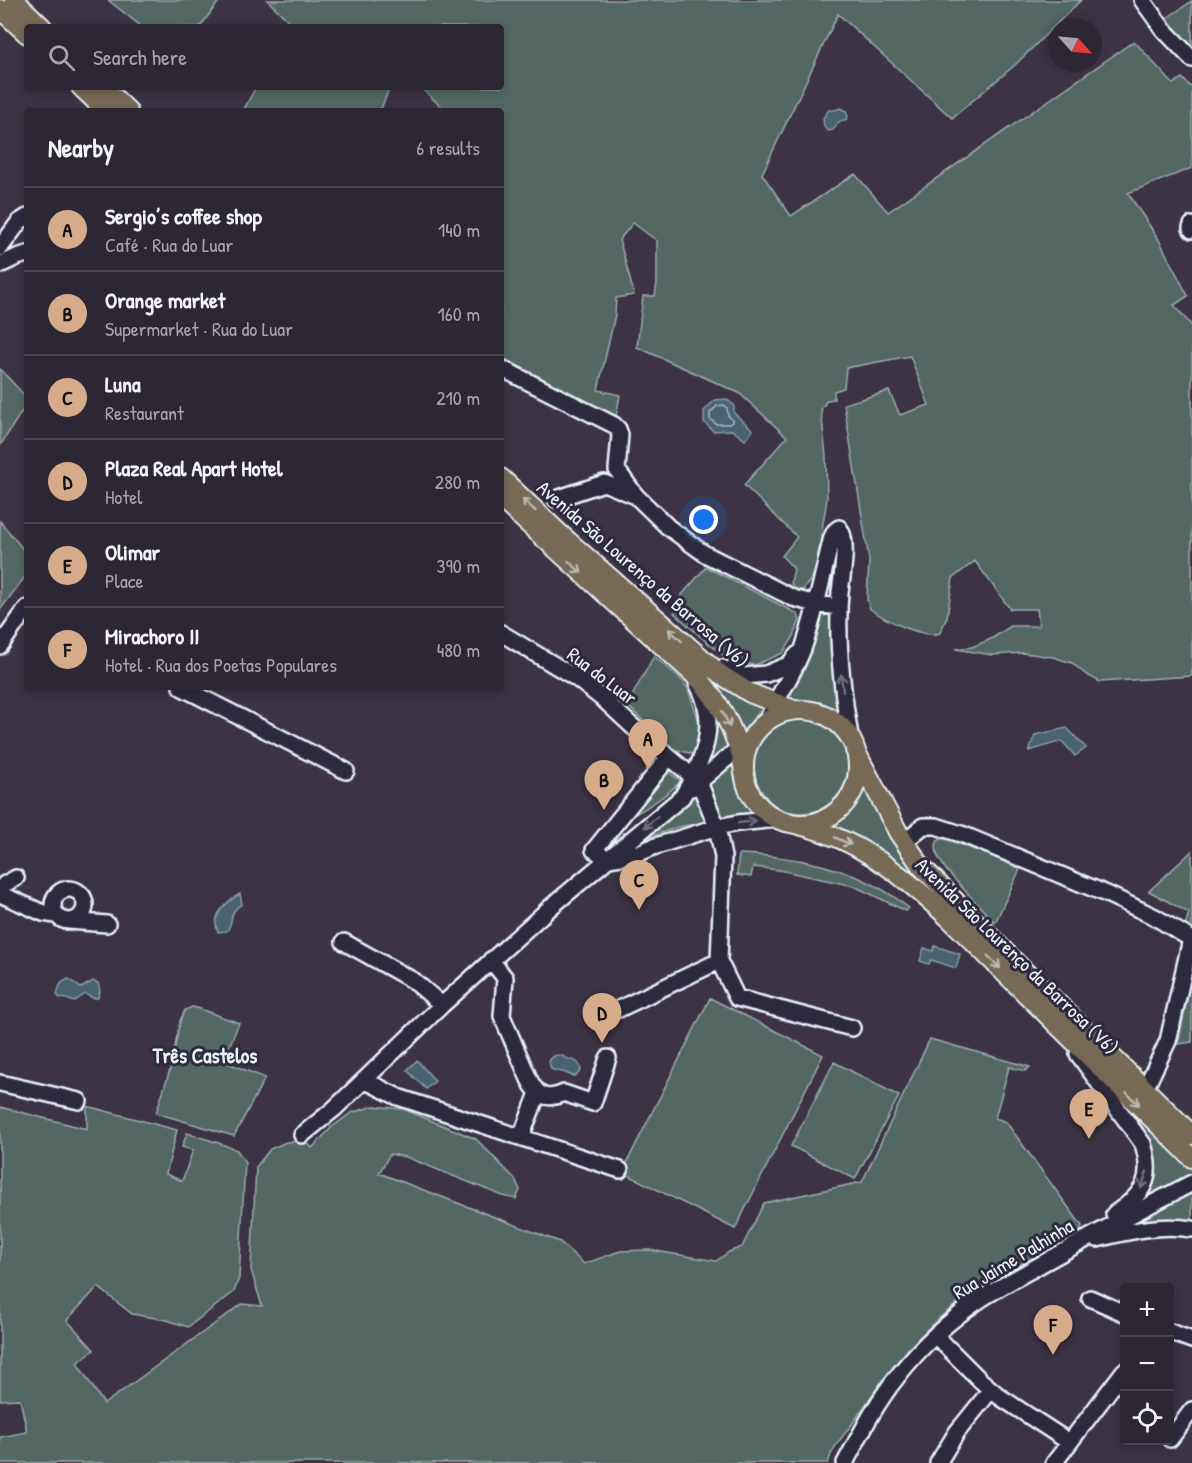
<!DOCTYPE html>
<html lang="en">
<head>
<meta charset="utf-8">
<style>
	body { margin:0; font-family:"Patrick Hand",sans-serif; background:#39323f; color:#f1f3f6 }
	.controls { position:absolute; right:18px; bottom:18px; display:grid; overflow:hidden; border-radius:6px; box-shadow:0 3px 9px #0003 }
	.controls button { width:54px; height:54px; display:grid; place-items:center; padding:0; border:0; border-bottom:2px solid #48434e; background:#2d2633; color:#f1f3f6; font:30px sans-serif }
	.compass { position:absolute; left:1048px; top:18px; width:54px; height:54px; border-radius:50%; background:#2d2633; box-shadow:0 3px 9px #0003; rotate:117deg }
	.you { position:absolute; left:704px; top:520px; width:21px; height:21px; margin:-15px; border:4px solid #fff; border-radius:50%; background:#1a73e8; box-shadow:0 0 0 9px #1a73e833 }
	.badge { display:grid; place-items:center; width:39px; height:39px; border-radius:50%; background:#d6ab8b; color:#111; font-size:20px; font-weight:700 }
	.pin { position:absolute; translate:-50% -50px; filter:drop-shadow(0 2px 3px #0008) }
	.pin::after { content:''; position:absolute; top:32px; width:21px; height:18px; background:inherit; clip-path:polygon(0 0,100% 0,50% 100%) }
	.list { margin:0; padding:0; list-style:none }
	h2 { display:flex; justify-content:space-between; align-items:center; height:78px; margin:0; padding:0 24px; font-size:26px }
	h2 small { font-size:20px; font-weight:400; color:#a7a5ac }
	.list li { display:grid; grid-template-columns:39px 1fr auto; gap:18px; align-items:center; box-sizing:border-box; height:84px; padding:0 24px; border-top:2px solid #48434e }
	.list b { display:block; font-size:22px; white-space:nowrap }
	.list p { margin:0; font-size:20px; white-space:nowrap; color:#a7a5ac }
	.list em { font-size:20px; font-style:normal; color:#a7a5ac }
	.icon { flex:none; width:33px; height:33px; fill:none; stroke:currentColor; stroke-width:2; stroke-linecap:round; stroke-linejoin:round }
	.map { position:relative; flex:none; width:1192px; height:1463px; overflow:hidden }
	.search { position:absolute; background:#2d2633; box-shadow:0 3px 9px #0003; left:24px; top:24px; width:480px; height:66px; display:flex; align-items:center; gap:15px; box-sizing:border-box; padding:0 21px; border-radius:6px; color:#a7a5ac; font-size:22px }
	.panel { position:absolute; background:#2d2633; box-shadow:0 3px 9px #0003; left:24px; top:108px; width:480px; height:582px; border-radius:6px }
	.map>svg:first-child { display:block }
	.green { fill:#526864; stroke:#9dacae; stroke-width:1.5 }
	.water { fill:#4a6372; stroke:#899ca8; stroke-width:1.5 }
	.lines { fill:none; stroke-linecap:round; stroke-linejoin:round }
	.shore { stroke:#a9b8c2; stroke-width:1.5 }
	.minor-casing { stroke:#e8f1f8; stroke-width:20 }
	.major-casing { stroke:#e8f1f8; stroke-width:22 }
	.minor { stroke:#2f2a3d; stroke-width:15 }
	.major { stroke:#766a54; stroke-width:18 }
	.oneway { stroke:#babbb6 }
	.oneway2 { stroke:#70707e }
	.labels { text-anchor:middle; stroke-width:6; stroke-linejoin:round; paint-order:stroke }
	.street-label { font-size:20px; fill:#e8f1f8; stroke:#2f2a3d }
	.neighbourhood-label { font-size:21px; font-weight:bold; fill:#e8f1f8; stroke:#2f2a3d }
</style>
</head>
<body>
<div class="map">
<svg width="1192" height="1463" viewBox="0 0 1192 1463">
	<rect width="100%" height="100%" fill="#3c3344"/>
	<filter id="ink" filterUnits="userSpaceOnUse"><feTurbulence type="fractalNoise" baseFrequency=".0167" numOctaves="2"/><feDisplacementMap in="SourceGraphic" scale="12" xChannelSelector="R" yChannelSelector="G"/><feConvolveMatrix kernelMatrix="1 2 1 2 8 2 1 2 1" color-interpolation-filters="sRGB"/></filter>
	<g filter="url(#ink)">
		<!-- green -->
		<path class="green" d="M 108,0 L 220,0 L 200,27 L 142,27 Z
			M 267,0 L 1081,0 L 1015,65 L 952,118 L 838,14 L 762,174 L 791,216 L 855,174 L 888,212 L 1134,41 L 1173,84 L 1182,78 L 1192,88 L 1192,168 L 1128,193 L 1159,240 L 1188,296 L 1174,305 L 1192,326 L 1192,676 L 1100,682 L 1085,674 L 1072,663 L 1053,657 L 1024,653 L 992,655 L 956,649 L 972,647 L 991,639 L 1011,626 L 1039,626 L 1037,609 L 1010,609 L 975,561 L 953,578 L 947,617 L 940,633 C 923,639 884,619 870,609 L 867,600 L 869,560 L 844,404 L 889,391 L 900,415 L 929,405 L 910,356 L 846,368 L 844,388 L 834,391 L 834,399 L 827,400 L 821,410 L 826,456 L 827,499 L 815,573 L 804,589 L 799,591 L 793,588 L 791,582 L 794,569 L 782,556 L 797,537 L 744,485 L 787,437 L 739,393 L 637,347 L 643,296 L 655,296 L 657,282 L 657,241 L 633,223 L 619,240 L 624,256 L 634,295 L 616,298 L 615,315 L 598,390 L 620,395 L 616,417 L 501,357 L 501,111 L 446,111 L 420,87 L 501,87 L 501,27 L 295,27 Z
			M 1192,1 L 1192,49 L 1164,20 Z
			M 256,87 L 390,87 L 380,111 L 243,111 Z
			M 0,369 L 27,398 L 27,403 L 0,446 Z
			M 515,501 L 766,707 L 759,712 L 739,735 L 731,716 Z
			M 0,521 L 27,554 L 27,574 L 0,610 Z
			M 706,567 L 792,611 L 798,615 L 800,620 L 793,638 L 783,653 L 755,665 L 734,663 L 709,644 L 674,613 L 685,600 L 680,597 Z
			M 823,613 L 832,615 C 831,648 836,680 841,712 L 819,702 L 784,699 C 800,672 814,644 823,613 Z
			M 654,656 L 683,681 L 688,689 L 700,724 L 698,742 L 694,754 L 672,749 L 627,705 Z
			M 711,707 L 731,745 L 707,765 L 714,743 Z
			M754 766a47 47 0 1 1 94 0a47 47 0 1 1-94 0Z
			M 732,762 L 735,763 C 738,785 742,797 757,814 L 720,818 L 706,784 Z
			M 668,772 L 681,781 C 666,796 649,807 630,817 L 650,795 Z
			M 864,781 L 874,802 L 1192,1143 L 1192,1148 L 928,889 L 822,826 C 844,822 857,801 864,781 Z
			M 694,793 L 706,822 L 678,827 L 638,841 Z
			M 941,839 L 946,839 L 1021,867 L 995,923 L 946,870 L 937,855 L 936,846 L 937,841 Z
			M 1192,851 L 1192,936 L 1184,929 L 1189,913 L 1149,891 Z
			M 739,854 C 798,856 862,869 909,908 L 906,911 L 854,886 L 779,870 L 753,867 L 751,877 L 737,875 Z
			M 1192,976 L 1192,1042 L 1178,1044 Z
			M 710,998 L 823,1055 L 735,1229 L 622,1172 Z
			M 192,1007 L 197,1008 L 239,1023 L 223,1061 L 265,1078 L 234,1136 L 156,1113 L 171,1067 L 180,1021 L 185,1010 Z
			M 930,1039 L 1030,1067 L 1025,1071 L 1009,1067 L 995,1118 L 1006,1122 L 1082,1226 L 1080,1233 C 1057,1245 1034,1258 1011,1270 C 1001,1276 989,1281 979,1288 C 927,1322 891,1365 857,1417 C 847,1433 833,1444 828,1463 L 0,1463 L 0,1437 L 27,1432 L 20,1399 L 0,1400 L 0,1107 L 87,1129 L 87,1106 L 177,1130 L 166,1174 L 182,1181 L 193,1150 L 182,1147 L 187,1133 L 219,1143 L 237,1150 L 245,1162 L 239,1278 L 234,1292 L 188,1327 L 167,1320 L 132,1314 L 98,1287 L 67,1320 L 94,1350 L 77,1363 L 104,1404 L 242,1304 L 262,1306 L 251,1270 L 256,1167 L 270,1149 L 286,1142 L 306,1141 L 312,1148 L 332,1127 L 351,1113 L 374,1106 L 403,1109 L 476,1139 L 515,1179 L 520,1190 L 516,1199 L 503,1196 L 406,1157 L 390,1154 L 379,1173 L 560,1242 L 584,1264 L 620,1251 L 650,1250 L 716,1261 L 729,1252 L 742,1247 L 764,1203 L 862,1182 Z
			M 834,1062 L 899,1096 L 855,1179 L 791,1146 Z
			M 1119,1095 L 1192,1168 L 1192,1224 L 1135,1228 C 1136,1220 1135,1207 1138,1200 C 1142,1193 1149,1189 1152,1182 C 1167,1150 1136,1119 1119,1095 Z"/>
		<!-- water -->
		<path class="water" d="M 840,108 L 846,111 L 848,116 L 847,119 L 839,122 L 833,130 L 828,131 L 824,127 L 823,118 L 829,110 L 835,110 Z
			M 726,399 L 734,405 L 734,413 L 753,430 L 745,440 L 732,430 L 713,431 L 704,422 L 704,411 L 715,400 Z
			M 1067,728 L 1086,748 L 1075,756 L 1062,741 L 1029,751 L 1035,735 Z
			M 240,894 L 242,904 C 227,913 235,920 227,931 L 218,932 C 210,916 227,901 240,894 Z
			M 935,946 L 960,954 L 956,968 L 931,960 L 929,964 L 920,961 L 924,948 L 933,951 Z
			M 69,979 L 81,988 L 93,981 L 98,983 L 100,991 L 98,998 L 93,998 L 85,994 L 74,1002 L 67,999 L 60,998 L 57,995 C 59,986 60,982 69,979 Z
			M 561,1055 C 569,1062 579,1057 581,1070 C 575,1079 574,1077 566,1073 C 561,1071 556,1072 551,1069 L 549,1062 C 551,1056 555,1055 561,1055 Z
			M 417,1060 L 435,1081 L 426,1089 L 407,1070 Z"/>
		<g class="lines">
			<!-- shore -->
			<path class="shore" d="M 724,405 L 727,408 L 728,415 L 732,420 L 732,422 L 729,424 L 716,424 L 710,419 L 710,413 L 717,406 Z"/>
			<!-- minor casing -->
			<g class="minor-casing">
				<path id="minor" d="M 1142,0 L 1163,29 L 1192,59
					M 1192,225 L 1191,228 L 1192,230
					M 0,248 L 19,222 L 27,217
					M 0,265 L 17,257 L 27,254
					M 501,368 L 614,425 L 618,429 L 620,435 L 617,470 L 636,496 L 668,527 L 705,554 L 793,598 L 816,604 L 839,607
					M 556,499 L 604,483 L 636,496
					M 501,633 L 576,678 L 604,700 L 631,725 L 699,782 L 717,827 L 723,857 L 719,961
					M 0,646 L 27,608
					M 722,668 L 734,674 L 745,676 L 766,674 L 788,665 L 798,654
					M 181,687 L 346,771
					M 767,721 C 777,695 795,673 804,646 C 816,611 823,573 832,537 L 835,531 L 839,528 C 849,539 842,577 840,592 C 836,642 842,692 851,741
					M 669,757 L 594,850 L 608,859 L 634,855 L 653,847 L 717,827 L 738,823 L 778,819
					M 692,788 L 753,736
					M 904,842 L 923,826 L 936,826 L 964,835 L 1109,895 L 1155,917 L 1191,939 L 1168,1041 L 1145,1089
					M53 905a16 16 0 1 1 32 0a16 16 0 1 1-32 0Z
					M 0,890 L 5,884 L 16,878
					M 0,894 L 43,913 L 56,915
					M 69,921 L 107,924
					M 344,942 L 414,981 L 442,1005
					M 491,960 L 505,978 L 502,1016 L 529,1079 C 537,1096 546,1101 564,1093 L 593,1103 L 608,1058
					M 619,1009 L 719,961 L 737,998 L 852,1028
					M 1078,1054 L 1143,1144 C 1154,1179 1144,1194 1114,1214
					M 364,1080 L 398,1097 L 620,1170
					M 0,1083 L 79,1101
					M 302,1135 L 334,1109 L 442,1005 L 552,906 L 682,797 C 703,762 720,723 697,683
					M 521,1137 L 538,1093
					M 1097,1239 C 1129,1231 1160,1224 1192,1229
					M 1090,1298 L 1124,1313
					M 1170,1332 L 1192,1340
					M 936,1336 L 980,1380 L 1000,1397 L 1069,1442
					M 1170,1439 L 1192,1410
					M 845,1463 C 861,1433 876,1403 897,1377 C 920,1347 952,1318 984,1297 C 1005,1284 1026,1273 1047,1261 C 1095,1234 1143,1208 1192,1183
					M 938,1463 L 957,1432 L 991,1390
					M 1054,1463 L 1124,1371"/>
			</g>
			<!-- major casing -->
			<g class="major-casing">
				<path id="major" d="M 14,0 L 42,27
					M 0,9 L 27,34
					M 81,87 L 106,111
					M 103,87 L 128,111
					M 501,478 L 559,533 L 720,674 L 750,693 L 794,710
					M 501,499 L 701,681 C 717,700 730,722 738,746 C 742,755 743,765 744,774
					M744 767a57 57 0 1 1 114 0a57 57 0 1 1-114 0Z
					M 855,750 L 898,832 L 921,866 L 947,893 L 1018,965 L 1192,1135
					M 788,822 C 798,825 809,827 819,831 C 870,847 911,883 950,919 L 1192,1158"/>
			</g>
			<!-- minor -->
			<use href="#minor" class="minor"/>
			<!-- major -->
			<use href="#major" class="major"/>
		</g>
		<!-- one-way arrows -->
		<defs><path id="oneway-shaft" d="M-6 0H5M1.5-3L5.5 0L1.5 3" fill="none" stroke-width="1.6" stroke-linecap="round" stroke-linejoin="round" transform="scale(1.5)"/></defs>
		<g class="oneway">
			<use href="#oneway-shaft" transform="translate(529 505) rotate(-137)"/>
			<use href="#oneway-shaft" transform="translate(575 567) rotate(42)"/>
			<use href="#oneway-shaft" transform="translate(675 635) rotate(-138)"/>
			<use href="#oneway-shaft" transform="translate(726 719) rotate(64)"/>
			<use href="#oneway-shaft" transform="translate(843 841) rotate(24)"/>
			<use href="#oneway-shaft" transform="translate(994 962) rotate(45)"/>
			<use href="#oneway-shaft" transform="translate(1133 1099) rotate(44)"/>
		</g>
		<g class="oneway2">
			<use href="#oneway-shaft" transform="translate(842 683) rotate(-97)"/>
			<use href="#oneway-shaft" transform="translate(651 822) rotate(140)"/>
			<use href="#oneway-shaft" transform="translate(747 822) rotate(-6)"/>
			<use href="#oneway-shaft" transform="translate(1144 1180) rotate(109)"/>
		</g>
	</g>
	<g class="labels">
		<!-- street labels -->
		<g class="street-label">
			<text transform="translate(643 574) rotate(41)" y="7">Avenida São Lourenço da Barrosa (V6)</text>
			<text transform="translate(602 676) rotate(37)" y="7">Rua do Luar</text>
			<text transform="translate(1017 956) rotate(44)" y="7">Avenida São Lourenço da Barrosa (V6)</text>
			<text transform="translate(1013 1259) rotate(-31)" y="7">Rua Jaime Palhinha</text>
		</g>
		<!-- neighbourhood labels -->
		<g class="neighbourhood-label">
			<text x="205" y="1063">Três Castelos</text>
		</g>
	</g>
</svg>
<div class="controls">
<button>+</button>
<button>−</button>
<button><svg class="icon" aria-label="locate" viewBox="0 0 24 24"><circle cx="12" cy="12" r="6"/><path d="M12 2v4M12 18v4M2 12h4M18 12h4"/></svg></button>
</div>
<svg class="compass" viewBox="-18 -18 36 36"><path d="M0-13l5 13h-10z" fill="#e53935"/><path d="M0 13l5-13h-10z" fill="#a7a5ac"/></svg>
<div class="you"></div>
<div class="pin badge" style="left:648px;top:769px">A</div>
<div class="pin badge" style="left:604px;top:810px">B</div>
<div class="pin badge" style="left:639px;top:910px">C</div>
<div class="pin badge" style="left:602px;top:1043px">D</div>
<div class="pin badge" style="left:1089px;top:1139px">E</div>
<div class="pin badge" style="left:1053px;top:1355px">F</div>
<div class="search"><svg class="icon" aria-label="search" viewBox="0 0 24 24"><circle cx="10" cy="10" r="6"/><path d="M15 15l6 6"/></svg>Search here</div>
<section class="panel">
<h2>Nearby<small>6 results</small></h2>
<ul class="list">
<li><span class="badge">A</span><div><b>Sergio’s coffee shop</b><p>Café · Rua do Luar</p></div><em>140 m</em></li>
<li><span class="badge">B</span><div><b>Orange market</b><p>Supermarket · Rua do Luar</p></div><em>160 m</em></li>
<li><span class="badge">C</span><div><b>Luna</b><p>Restaurant</p></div><em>210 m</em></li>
<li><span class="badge">D</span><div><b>Plaza Real Apart Hotel</b><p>Hotel</p></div><em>280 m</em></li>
<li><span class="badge">E</span><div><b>Olimar</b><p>Place</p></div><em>390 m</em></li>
<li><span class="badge">F</span><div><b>Mirachoro II</b><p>Hotel · Rua dos Poetas Populares</p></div><em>480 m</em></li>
</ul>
</section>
</div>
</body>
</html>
